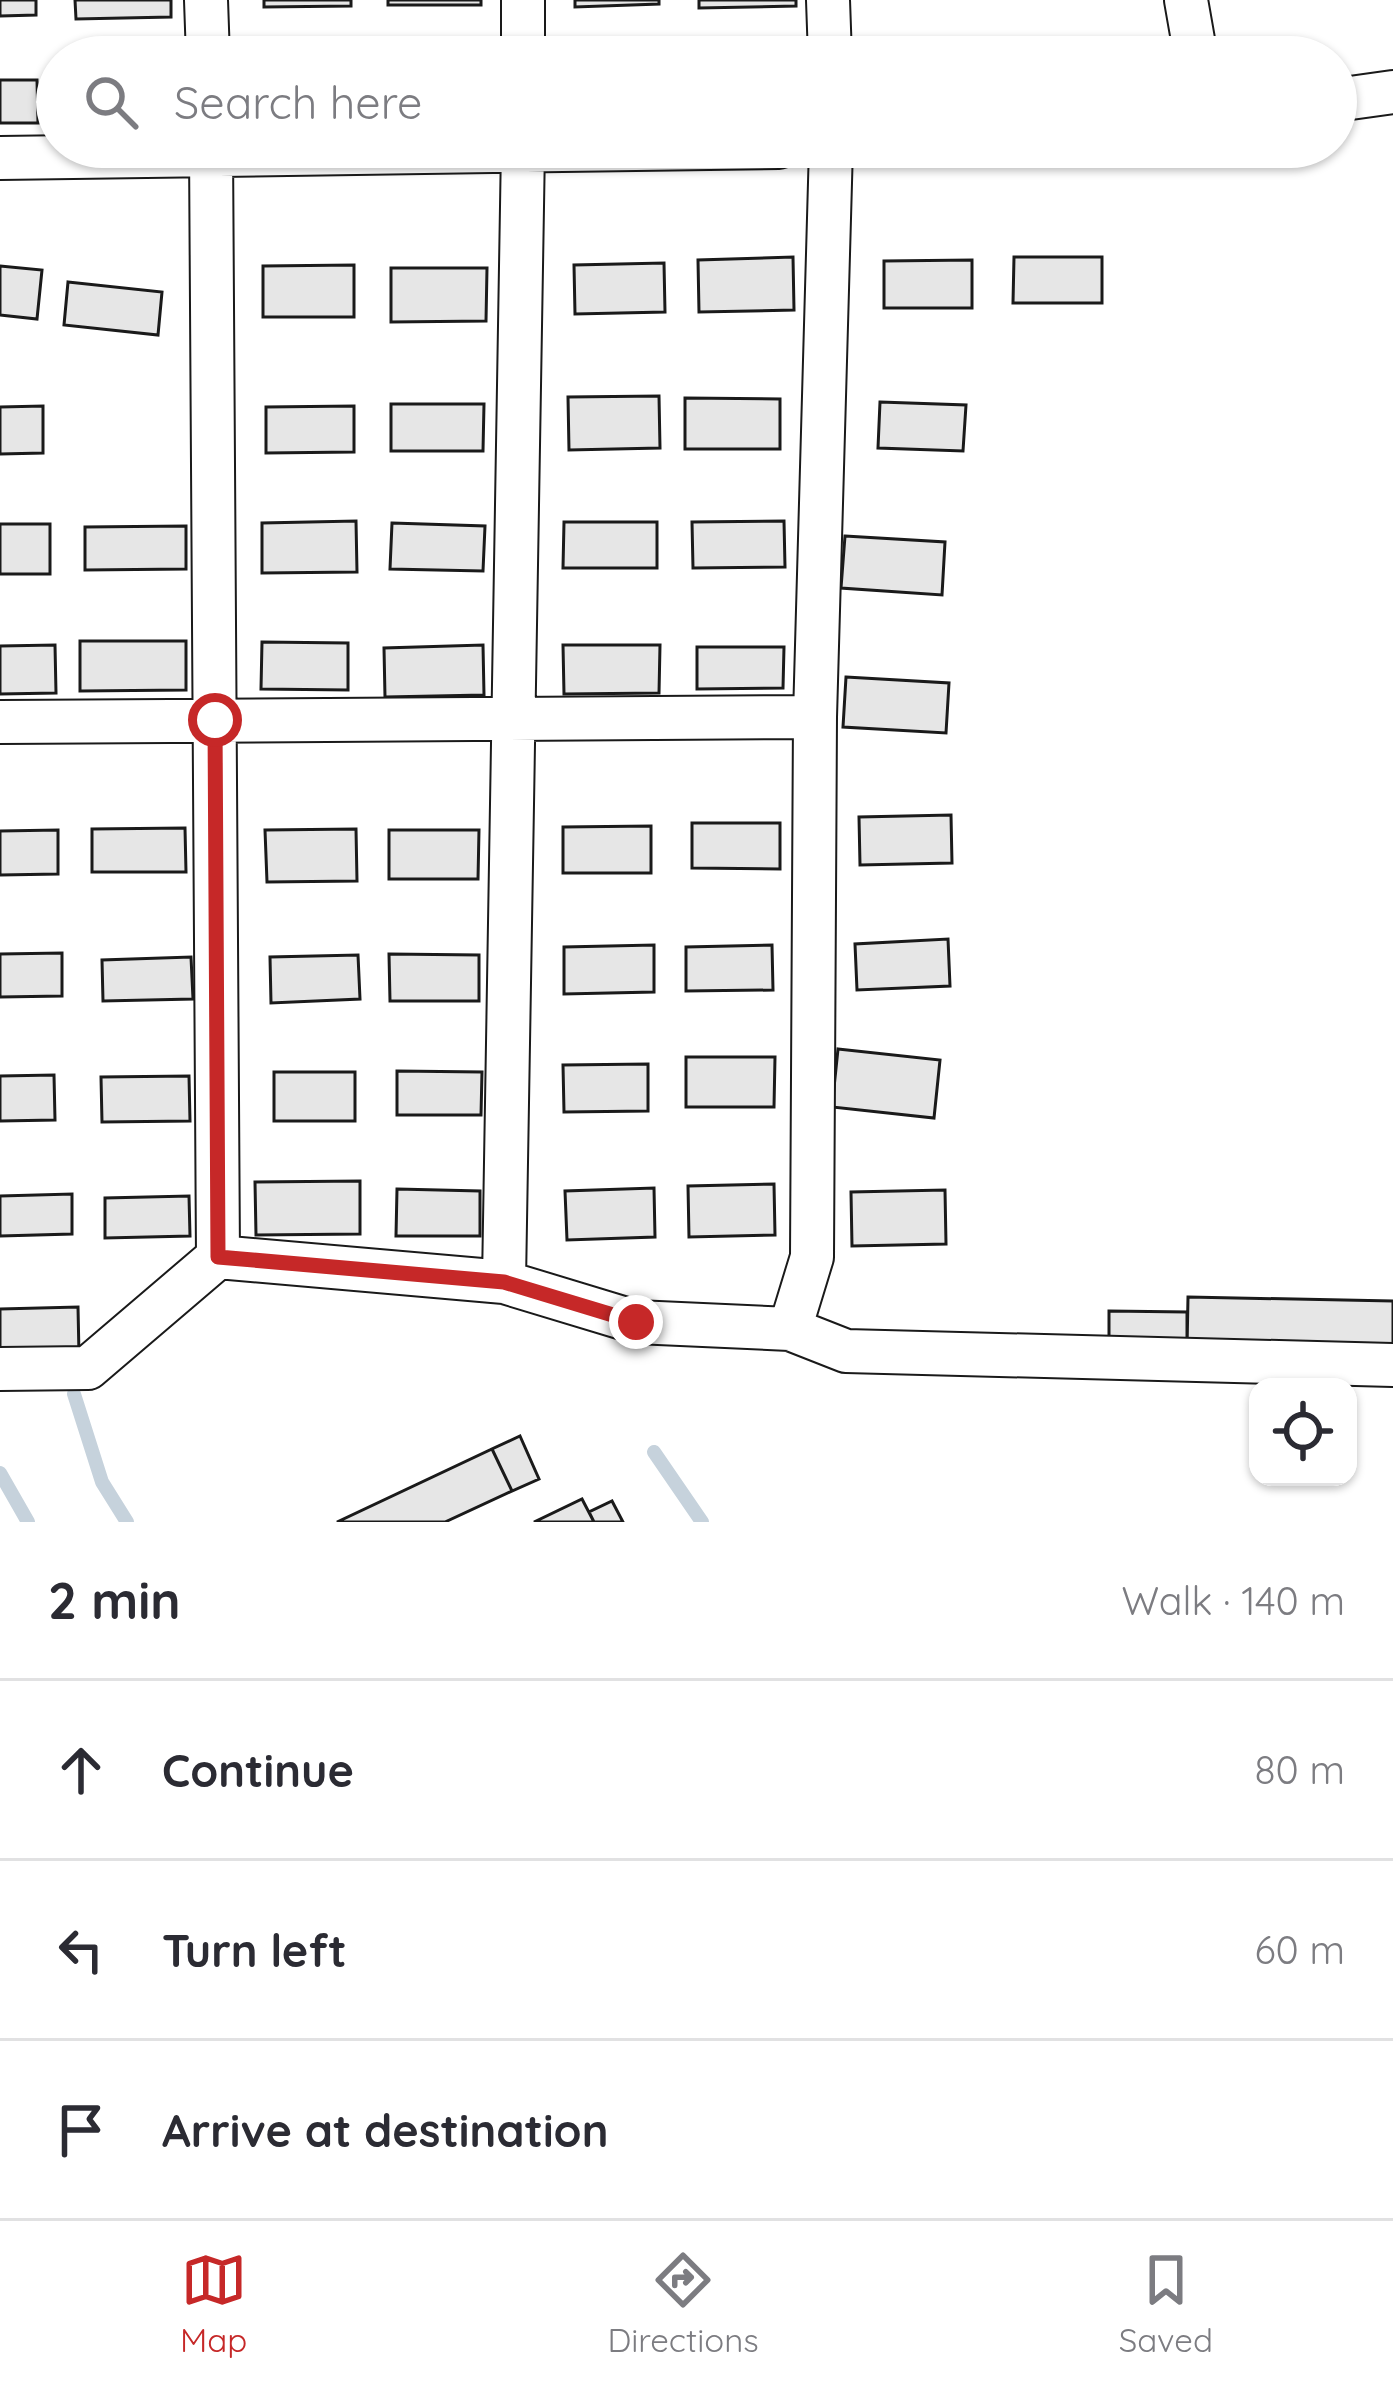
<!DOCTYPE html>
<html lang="en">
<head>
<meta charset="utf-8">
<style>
	body { margin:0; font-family:Quicksand,sans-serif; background:#f2f2f3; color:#2b2b33 }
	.controls { position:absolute; right:36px; bottom:36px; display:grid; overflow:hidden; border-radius:24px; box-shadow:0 3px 9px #0004 }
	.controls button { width:108px; height:108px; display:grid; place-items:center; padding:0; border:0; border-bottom:3px solid #e1e1e2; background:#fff; color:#2b2b33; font:60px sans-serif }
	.stop { position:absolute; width:36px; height:36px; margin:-27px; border:9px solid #c62828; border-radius:50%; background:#fff }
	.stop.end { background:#c62828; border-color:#fff; box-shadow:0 3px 12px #0008 }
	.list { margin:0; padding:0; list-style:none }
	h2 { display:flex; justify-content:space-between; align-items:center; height:156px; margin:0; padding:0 48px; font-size:51px }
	h2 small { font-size:39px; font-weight:400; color:#7c7c81 }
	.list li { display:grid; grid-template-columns:78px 1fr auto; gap:36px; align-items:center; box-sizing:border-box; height:180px; padding:0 48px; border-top:3px solid #e1e1e2 }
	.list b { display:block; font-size:45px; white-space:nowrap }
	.list em { font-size:39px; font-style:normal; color:#7c7c81 }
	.icon { flex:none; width:66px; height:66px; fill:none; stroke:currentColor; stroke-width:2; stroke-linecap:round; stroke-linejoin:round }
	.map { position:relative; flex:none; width:1393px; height:1522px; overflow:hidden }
	.search { position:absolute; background:#fff; box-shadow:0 3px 9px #0004; left:36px; right:36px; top:36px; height:132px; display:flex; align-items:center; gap:30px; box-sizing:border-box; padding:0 42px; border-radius:66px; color:#7c7c81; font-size:45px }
	.sheet { height:696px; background:#fff }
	nav { display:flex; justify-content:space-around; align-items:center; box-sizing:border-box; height:168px; border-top:3px solid #e1e1e2; background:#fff; font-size:33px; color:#7c7c81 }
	nav a { display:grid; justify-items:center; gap:6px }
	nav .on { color:#c62828 }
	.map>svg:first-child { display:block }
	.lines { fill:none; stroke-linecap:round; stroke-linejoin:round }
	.stream { stroke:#c6d2dc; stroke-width:14 }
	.building { fill:#e6e6e6; stroke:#1a1a1a; stroke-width:3 }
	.street-casing { stroke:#1a1a1a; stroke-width:46 }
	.street { stroke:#fff; stroke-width:42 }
	.route { stroke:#c62828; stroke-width:15 }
</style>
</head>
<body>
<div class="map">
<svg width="1393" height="1522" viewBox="0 0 1393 1522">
	<rect width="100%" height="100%" fill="#fff"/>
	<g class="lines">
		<!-- stream -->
		<path class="stream" d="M 74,1394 L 102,1482 L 127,1522
			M 654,1452 L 702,1522
			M 0,1473 L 28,1522"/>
	</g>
	<!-- building -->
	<path class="building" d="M 0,0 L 36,0 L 36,15 L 0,16 Z
		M 75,0 L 171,0 L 171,17 L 76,19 Z
		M 264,0 L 351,0 L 351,6 L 264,7 Z
		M 388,0 L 481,0 L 481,5 L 388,5 Z
		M 575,0 L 659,0 L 659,4 L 575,7 Z
		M 699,0 L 796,0 L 796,6 L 699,8 Z
		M 0,80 L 37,80 L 38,123 L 0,123 Z
		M 793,257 L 794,310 L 699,312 L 698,260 Z
		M 1014,257 L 1102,257 L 1102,303 L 1013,303 Z
		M 972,260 L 972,308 L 884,308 L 884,261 Z
		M 664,263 L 665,312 L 575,314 L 574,265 Z
		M 354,265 L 354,317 L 263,317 L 263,266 Z
		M 0,266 L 42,270 L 37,319 L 0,315 Z
		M 391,268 L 487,268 L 486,321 L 391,322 Z
		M 68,282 L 162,292 L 158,335 L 64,325 Z
		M 659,396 L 660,448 L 569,450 L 568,397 Z
		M 685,398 L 780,399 L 780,449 L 685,449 Z
		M 880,402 L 966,405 L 963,451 L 878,448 Z
		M 391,404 L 484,404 L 483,451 L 391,451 Z
		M 43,406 L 43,453 L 0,454 L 0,407 Z
		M 354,406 L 354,452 L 266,453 L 266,407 Z
		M 356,521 L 357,572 L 262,573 L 262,523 Z
		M 784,521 L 785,567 L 693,568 L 692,522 Z
		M 564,522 L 657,522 L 657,568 L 563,568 Z
		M 392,523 L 485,526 L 483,571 L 390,569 Z
		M 0,524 L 50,524 L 50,574 L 0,574 Z
		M 186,526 L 186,569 L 85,570 L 85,527 Z
		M 845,536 L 945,542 L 942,595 L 841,588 Z
		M 80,641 L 186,641 L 186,690 L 80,691 Z
		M 262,642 L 348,643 L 348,690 L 261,689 Z
		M 55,645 L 56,693 L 0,694 L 0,646 Z
		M 483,645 L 484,695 L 385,697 L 384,648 Z
		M 563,645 L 660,645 L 659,693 L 564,694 Z
		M 697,647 L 784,647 L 783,688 L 697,689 Z
		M 846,677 L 949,683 L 946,733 L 843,727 Z
		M 951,815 L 952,863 L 860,865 L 859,817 Z
		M 692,823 L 780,823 L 780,869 L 692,868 Z
		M 651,826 L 651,873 L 563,873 L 563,827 Z
		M 185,828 L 186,872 L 92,872 L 92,829 Z
		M 356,829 L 357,881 L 267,882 L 265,830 Z
		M 58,830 L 58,874 L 0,875 L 0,831 Z
		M 389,830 L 479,830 L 478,879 L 389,879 Z
		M 948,939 L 950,986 L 857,990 L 855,944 Z
		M 654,945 L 654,992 L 564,994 L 564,947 Z
		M 772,945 L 773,990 L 686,991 L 686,947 Z
		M 62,953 L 62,996 L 0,997 L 0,954 Z
		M 389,954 L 479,955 L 479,1001 L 390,1001 Z
		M 358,955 L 360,999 L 271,1003 L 270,957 Z
		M 191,957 L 193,999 L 103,1001 L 102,960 Z
		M 838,1049 L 940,1060 L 934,1118 L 832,1107 Z
		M 686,1057 L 775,1057 L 774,1107 L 686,1107 Z
		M 648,1064 L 648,1111 L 564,1112 L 563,1065 Z
		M 397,1071 L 482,1072 L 481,1115 L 397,1115 Z
		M 274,1072 L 355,1072 L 355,1121 L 274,1121 Z
		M 54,1075 L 55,1120 L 0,1121 L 0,1076 Z
		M 189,1076 L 190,1121 L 102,1122 L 101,1077 Z
		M 360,1181 L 360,1234 L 256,1235 L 255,1182 Z
		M 774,1184 L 775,1235 L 689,1237 L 688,1186 Z
		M 654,1188 L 655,1237 L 567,1240 L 565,1191 Z
		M 397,1189 L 480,1191 L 480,1236 L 396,1236 Z
		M 945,1190 L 946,1244 L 852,1246 L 851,1192 Z
		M 72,1194 L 72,1234 L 0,1236 L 0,1196 Z
		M 189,1196 L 190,1236 L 105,1238 L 105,1198 Z
		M 1188,1297 L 1393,1301 L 1393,1352 L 1187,1349 Z
		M 78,1307 L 79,1355 L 0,1356 L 0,1309 Z
		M 1109,1311 L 1187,1312 L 1187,1349 L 1109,1348 Z
		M 520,1436 L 539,1479 L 512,1491 L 492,1449 Z
		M 492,1449 L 512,1491 L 445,1522 L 337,1522 Z
		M 582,1499 L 594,1522 L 534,1522 Z
		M 612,1501 L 623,1522 L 594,1522 L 589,1512 Z"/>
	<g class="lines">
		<!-- street casing -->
		<g class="street-casing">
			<path id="street" d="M 206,0 L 208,57
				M 523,0 L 523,57
				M 828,0 L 830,57
				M 1186,0 L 1196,57
				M 1336,100 L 1393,92
				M 211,147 L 218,1257
				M 0,158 L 779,147
				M 0,722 L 815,717
				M 504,1282 L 523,147
				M 790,1329 L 812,1257 L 815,717 L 831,147
				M 0,1369 L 88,1368 L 218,1257 L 504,1282 L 636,1322 L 790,1329 L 846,1351 L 1393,1365"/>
		</g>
		<!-- street -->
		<use href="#street" class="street"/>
	</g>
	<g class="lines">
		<!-- route -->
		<path class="route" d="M 215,720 L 218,1257 L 504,1282 L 636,1322"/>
	</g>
</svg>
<div class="controls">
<button><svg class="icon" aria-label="locate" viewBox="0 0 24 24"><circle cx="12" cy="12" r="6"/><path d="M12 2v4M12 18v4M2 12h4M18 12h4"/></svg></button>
</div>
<div class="stop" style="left:215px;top:720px"></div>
<div class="stop end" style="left:636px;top:1322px"></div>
<div class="search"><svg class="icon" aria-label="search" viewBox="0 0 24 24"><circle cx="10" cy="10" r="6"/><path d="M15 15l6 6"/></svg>Search here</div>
</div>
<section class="sheet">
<h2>2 min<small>Walk · 140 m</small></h2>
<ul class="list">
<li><svg class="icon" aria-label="ahead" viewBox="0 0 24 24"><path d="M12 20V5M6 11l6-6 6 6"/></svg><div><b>Continue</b></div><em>80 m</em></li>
<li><svg class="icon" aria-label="left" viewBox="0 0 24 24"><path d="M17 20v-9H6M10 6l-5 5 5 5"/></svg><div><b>Turn left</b></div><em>60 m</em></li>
<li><svg class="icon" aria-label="arrive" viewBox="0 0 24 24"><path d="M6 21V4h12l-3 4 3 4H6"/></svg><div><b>Arrive at destination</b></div></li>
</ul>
</section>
<nav>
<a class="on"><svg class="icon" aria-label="map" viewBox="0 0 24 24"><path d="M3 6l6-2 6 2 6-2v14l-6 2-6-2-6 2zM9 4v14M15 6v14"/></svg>Map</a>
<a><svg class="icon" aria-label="directions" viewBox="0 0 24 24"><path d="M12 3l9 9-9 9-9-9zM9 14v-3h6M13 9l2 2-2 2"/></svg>Directions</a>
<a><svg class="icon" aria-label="saved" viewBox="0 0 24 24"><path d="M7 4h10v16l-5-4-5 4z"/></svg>Saved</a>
</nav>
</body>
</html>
